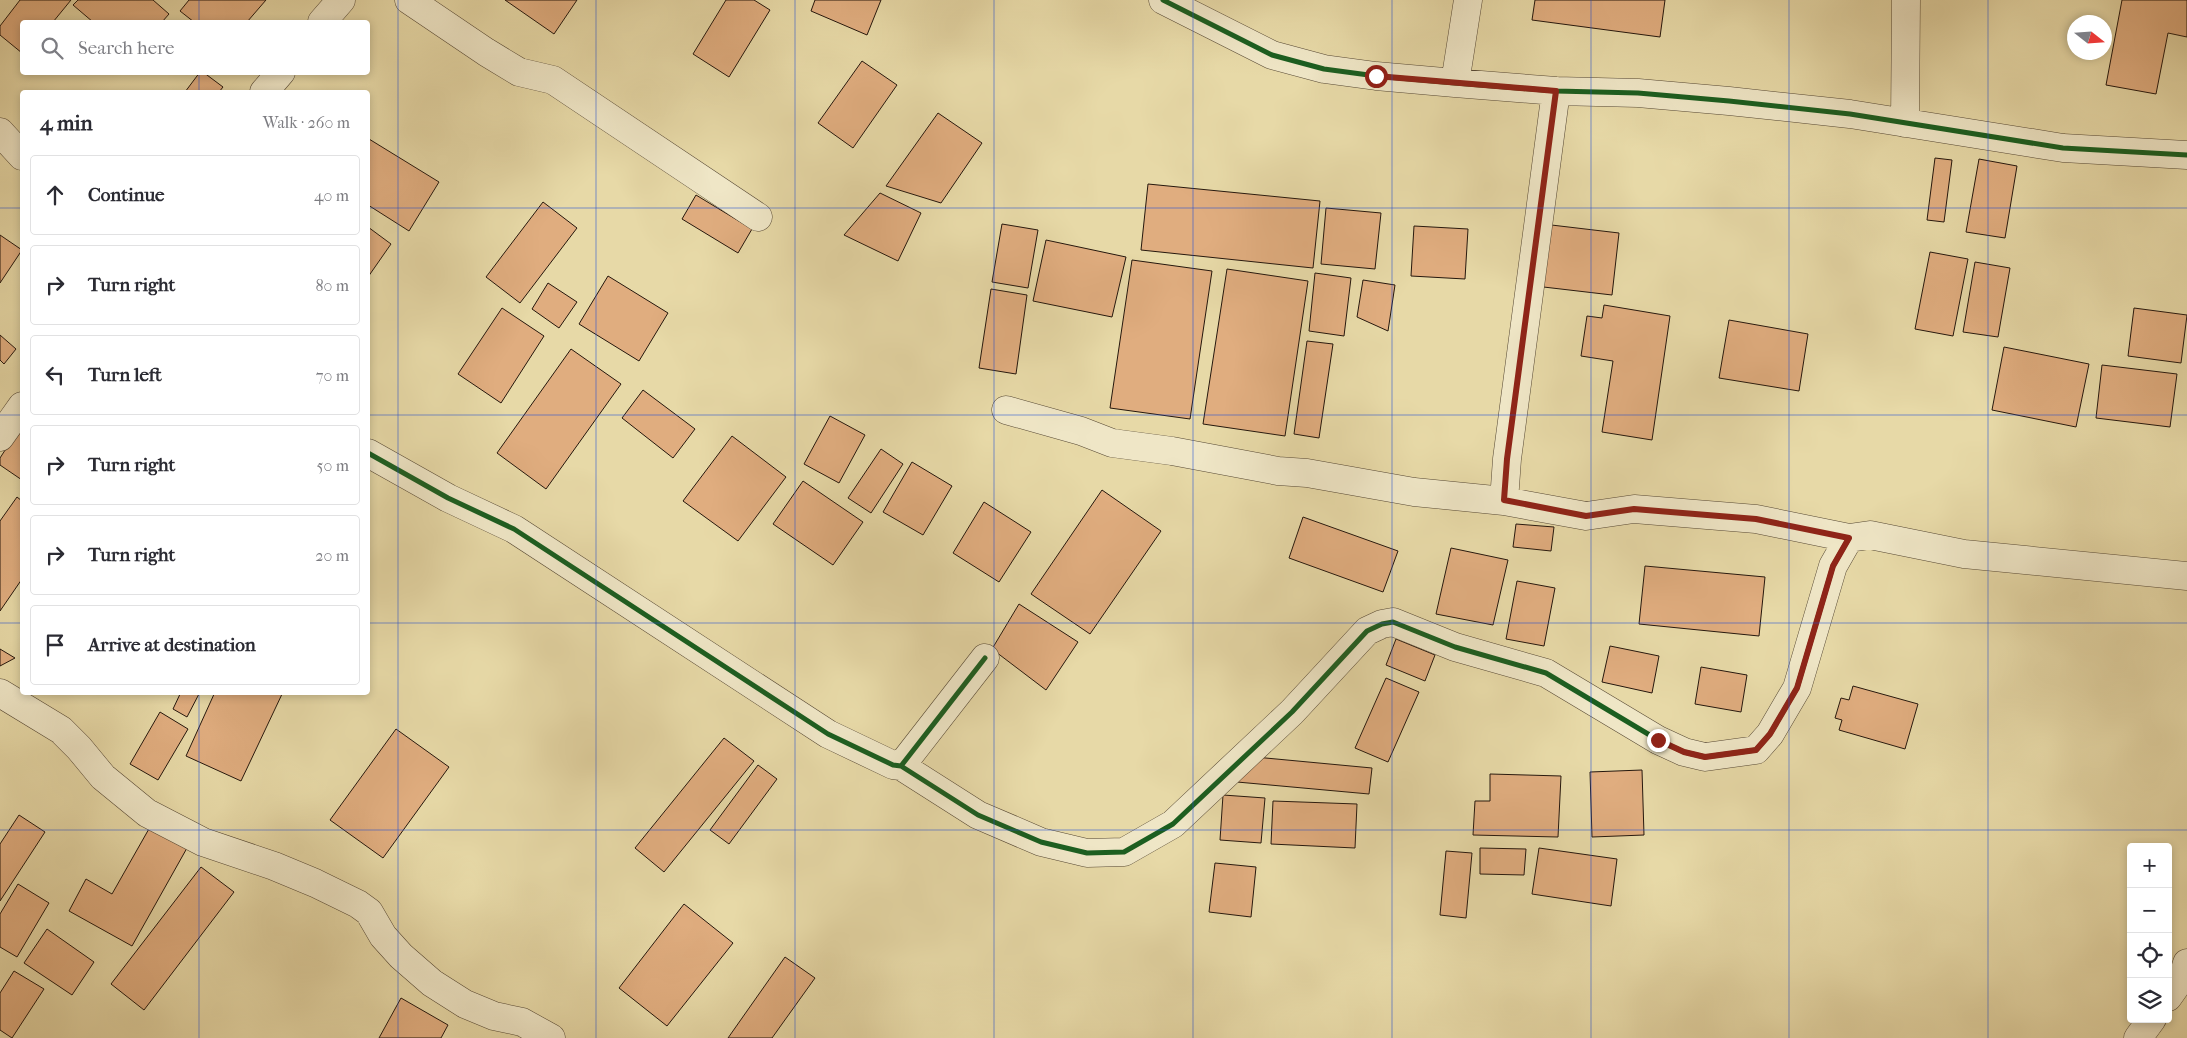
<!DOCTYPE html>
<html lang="en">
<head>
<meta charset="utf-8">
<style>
	body { margin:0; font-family:"IM FELL French Canon",serif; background:#f2f2f3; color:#2b2b33 }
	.controls { position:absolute; right:15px; bottom:15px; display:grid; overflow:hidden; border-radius:5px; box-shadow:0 2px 8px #0003 }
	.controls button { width:45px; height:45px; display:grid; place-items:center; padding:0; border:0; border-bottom:1px solid #e1e1e2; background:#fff; color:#2b2b33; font:25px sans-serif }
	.compass { position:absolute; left:2067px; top:15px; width:45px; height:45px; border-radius:50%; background:#fff; box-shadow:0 2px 8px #0003; rotate:107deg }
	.stop { position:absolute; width:15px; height:15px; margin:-11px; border:4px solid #8f2418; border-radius:50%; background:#fff }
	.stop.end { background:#8f2418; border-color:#fff; box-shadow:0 1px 5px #0008 }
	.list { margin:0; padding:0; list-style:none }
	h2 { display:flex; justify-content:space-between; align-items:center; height:65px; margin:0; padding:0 20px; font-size:21px }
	h2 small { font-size:16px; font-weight:400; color:#7c7c81 }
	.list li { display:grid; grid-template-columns:32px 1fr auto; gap:15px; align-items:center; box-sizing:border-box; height:80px; margin:0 10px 10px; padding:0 10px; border:1px solid #e1e1e2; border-radius:5px }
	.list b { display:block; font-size:19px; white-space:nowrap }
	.list em { font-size:16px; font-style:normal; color:#7c7c81 }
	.icon { flex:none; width:28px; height:28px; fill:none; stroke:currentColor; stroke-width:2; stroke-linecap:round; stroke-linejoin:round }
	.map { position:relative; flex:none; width:2187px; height:1038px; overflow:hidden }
	.search { position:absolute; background:#fff; box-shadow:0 2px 8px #0003; left:20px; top:20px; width:350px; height:55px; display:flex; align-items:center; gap:12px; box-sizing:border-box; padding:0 18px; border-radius:5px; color:#7c7c81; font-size:19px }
	.panel { position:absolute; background:#fff; box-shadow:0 2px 8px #0003; left:20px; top:90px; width:350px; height:605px; border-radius:5px }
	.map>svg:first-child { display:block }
	.building { fill:#e0ad7f; stroke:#25170d }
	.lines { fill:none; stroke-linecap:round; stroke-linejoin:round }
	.minor-casing { stroke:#564834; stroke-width:29 }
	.minor { stroke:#efe6c6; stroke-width:28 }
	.cycleway-casing { stroke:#efe6c6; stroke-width:8 }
	.cycleway { stroke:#1b5e20; stroke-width:5 }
	.route { stroke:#8f2418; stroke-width:6 }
	.grid { fill:none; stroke:#1d4ed8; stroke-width:1; stroke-opacity:0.55 }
</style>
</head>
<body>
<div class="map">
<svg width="2187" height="1038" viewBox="0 0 2187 1038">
	<rect width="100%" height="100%" fill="#e7d9a7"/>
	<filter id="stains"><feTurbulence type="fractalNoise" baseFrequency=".004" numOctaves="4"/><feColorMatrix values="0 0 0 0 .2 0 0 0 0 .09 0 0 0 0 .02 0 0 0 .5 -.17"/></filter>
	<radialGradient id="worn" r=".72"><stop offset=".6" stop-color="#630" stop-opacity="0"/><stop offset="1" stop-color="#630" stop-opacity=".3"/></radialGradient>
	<!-- building -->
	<path class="building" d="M 20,0 L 71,0 L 53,22 L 22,22 L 22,53 L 0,35 L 0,26 Z
		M 78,0 L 153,0 L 169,14 L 162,22 L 93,22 L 73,5 Z
		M 189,0 L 266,0 L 247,22 L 194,22 L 180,11 Z
		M 505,0 L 577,0 L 554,34 Z
		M 726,0 L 754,0 L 770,10 L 729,77 L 693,54 Z
		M 815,0 L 881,0 L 867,35 L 811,11 Z
		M 1535,0 L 1665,0 L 1660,37 L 1532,20 Z
		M 2122,0 L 2187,0 L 2187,37 L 2168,33 L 2156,94 L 2106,85 Z
		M 862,61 L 897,85 L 853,148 L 818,123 Z
		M 200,72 L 203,72 L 223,87 L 219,92 L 185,92 Z
		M 938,113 L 982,143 L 941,203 L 886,186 Z
		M 369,139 L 439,182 L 409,231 L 368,205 L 368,142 Z
		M 1935,158 L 1952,160 L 1944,222 L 1927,220 Z
		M 1979,159 L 2017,166 L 2005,238 L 1966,232 Z
		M 1148,184 L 1320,201 L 1313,268 L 1141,250 Z
		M 880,193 L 921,213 L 898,261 L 844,235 Z
		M 696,195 L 752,229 L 738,253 L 682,219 Z
		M 543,202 L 577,228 L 520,303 L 486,277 Z
		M 1326,208 L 1381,213 L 1375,269 L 1321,264 Z
		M 1002,224 L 1038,230 L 1028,288 L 992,282 Z
		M 1543,224 L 1619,233 L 1612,295 L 1535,286 Z
		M 1414,226 L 1468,229 L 1465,279 L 1411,276 Z
		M 368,227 L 391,244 L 368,277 Z
		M 0,235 L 22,250 L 0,283 Z
		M 1046,240 L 1126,257 L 1112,317 L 1033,301 Z
		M 1930,252 L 1968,259 L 1953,336 L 1915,329 Z
		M 1132,260 L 1212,271 L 1190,419 L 1110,408 Z
		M 1975,262 L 2010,268 L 1998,337 L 1963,332 Z
		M 1227,269 L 1308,281 L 1285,436 L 1203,424 Z
		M 1315,273 L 1351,278 L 1344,336 L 1309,331 Z
		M 608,276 L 668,313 L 639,361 L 579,324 Z
		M 1363,280 L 1395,285 L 1388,331 L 1357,317 Z
		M 548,283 L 577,302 L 559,328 L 532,309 Z
		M 991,289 L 1027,295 L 1016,374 L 979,368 Z
		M 1604,305 L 1670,316 L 1652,440 L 1602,432 L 1613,361 L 1581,356 L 1587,316 L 1602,318 Z
		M 502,308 L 544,336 L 501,403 L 458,374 Z
		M 2134,308 L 2187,315 L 2181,363 L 2128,356 Z
		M 1729,320 L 1808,334 L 1799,391 L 1719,378 Z
		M 0,335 L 16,349 L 4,364 L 0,360 Z
		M 1307,341 L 1333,344 L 1319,438 L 1294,434 Z
		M 2004,347 L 2089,364 L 2076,427 L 1992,410 Z
		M 571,349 L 621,384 L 546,489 L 497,453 Z
		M 2102,365 L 2177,374 L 2170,427 L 2096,418 Z
		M 643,390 L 695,429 L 673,458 L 622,418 Z
		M 830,416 L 865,435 L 839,483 L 804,464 Z
		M 22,424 L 22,480 L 0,465 L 0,458 Z
		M 732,436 L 786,477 L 738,541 L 683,501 Z
		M 881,449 L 903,464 L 871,513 L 848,498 Z
		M 912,462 L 952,486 L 923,535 L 883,512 Z
		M 803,481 L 863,522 L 833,565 L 773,524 Z
		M 1102,490 L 1161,531 L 1090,634 L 1031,594 Z
		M 17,497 L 22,501 L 22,579 L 0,611 L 0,521 Z
		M 984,502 L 1031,532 L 999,582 L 953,553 Z
		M 1303,517 L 1398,551 L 1383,592 L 1289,558 Z
		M 1516,524 L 1554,527 L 1551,551 L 1513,547 Z
		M 1451,548 L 1508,560 L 1493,625 L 1436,614 Z
		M 1645,566 L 1765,577 L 1759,636 L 1639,624 Z
		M 1517,581 L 1555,588 L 1544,646 L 1506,639 Z
		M 1019,604 L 1078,642 L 1046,690 L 992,649 Z
		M 1396,639 L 1435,655 L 1425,681 L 1386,665 Z
		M 1610,646 L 1659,656 L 1652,693 L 1602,682 Z
		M 0,649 L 15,658 L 0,666 Z
		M 1701,667 L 1747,675 L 1741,712 L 1695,704 Z
		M 1386,678 L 1419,692 L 1388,762 L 1355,748 Z
		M 1853,686 L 1918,704 L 1905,749 L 1839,730 L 1842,720 L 1835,718 L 1841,698 L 1849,700 Z
		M 181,692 L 200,692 L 187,717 L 173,709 Z
		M 215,692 L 283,692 L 241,781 L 186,756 Z
		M 160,712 L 188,729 L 158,780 L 130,764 Z
		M 396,729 L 449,767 L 383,858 L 330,820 Z
		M 724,738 L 754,761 L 664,872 L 635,848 Z
		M 1255,757 L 1372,768 L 1369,794 L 1237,782 Z
		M 758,765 L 777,779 L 729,844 L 710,830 Z
		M 1642,770 L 1644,835 L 1592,837 L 1590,772 Z
		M 1490,774 L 1561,776 L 1558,837 L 1473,835 L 1475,801 L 1490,801 Z
		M 1223,795 L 1265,798 L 1261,843 L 1220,840 Z
		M 1273,801 L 1357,804 L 1355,848 L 1271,844 Z
		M 19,815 L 45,832 L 0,901 L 0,844 Z
		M 150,827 L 187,848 L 132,946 L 69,911 L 86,879 L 112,894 Z
		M 1480,848 L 1526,849 L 1524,875 L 1480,874 Z
		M 1539,848 L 1617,859 L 1611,906 L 1532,894 Z
		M 1446,851 L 1472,853 L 1466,918 L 1440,915 Z
		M 1215,863 L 1256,867 L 1251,917 L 1209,912 Z
		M 201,867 L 234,892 L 144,1010 L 111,984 Z
		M 18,884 L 49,903 L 17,957 L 0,947 L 0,914 Z
		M 684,904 L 733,943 L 667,1026 L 619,988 Z
		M 47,929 L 94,962 L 72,995 L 24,963 Z
		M 785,957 L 815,978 L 772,1038 L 728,1038 Z
		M 14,971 L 44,989 L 12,1038 L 0,1030 L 0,993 Z
		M 401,998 L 448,1025 L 441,1038 L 379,1038 Z"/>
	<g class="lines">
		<!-- minor casing -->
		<g class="minor-casing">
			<path id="minor" d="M 409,0 L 486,52 L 519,72 L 553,80 L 758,217
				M 1163,0 L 1272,55 L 1324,69 L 1376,76 L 1455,83 L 1556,91 L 1638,93 L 1729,101 L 1850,114 L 2063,148 L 2187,155
				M 322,22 L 341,0
				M 1455,83 L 1468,0
				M 264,92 L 281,72
				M 1905,123 L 1906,0
				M 0,132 L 22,156
				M 1006,410 L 1081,431 L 1112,443 L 1172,451 L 1278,471 L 1307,473 L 1414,492 L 1504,501 L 1586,516 L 1634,509 L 1756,519 L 1849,538 L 1870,535 L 1964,554 L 2187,576
				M 0,437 L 22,406
				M 368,453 L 448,498 L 514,529 L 828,734 L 893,765 L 901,766 L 985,658
				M 1504,501 L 1507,459 L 1556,91
				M 0,693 L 61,730 L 79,748 L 103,777 L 147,813 L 203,842 L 274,866 L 315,883 L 358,904 L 369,912 L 383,936 L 401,956 L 432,983 L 465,1004 L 494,1016 L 522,1022 L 551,1038
				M 901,766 L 978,815 L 1041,842 L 1087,853 L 1124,852 L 1173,824 L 1292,712 L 1367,631 L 1382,624 L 1393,622 L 1455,647 L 1546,673 L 1658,740 L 1684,752 L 1705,757 L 1756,750 L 1770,734 L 1797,688 L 1833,566 L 1849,538
				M 2168,997 L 2183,976 L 2187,963
				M 2138,1038 L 2152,1019"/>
		</g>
		<!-- minor -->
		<use href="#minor" class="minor"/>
		<!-- cycleway casing -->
		<g class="cycleway-casing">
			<path id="cycleway" d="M 1163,0 L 1272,55 L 1324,69 L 1376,76 L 1455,83 L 1556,91 L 1638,93 L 1729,101 L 1850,114 L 2063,148 L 2187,155
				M 368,453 L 448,498 L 514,529 L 828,734 L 893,765 L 901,766 L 985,658
				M 901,766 L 978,815 L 1041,842 L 1087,853 L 1124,852 L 1173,824 L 1292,712 L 1367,631 L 1382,624 L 1393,622 L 1455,647 L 1546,673 L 1658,740 L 1684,752 L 1705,757 L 1756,750 L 1770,734 L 1797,688 L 1833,566 L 1849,538"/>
		</g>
		<!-- cycleway -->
		<use href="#cycleway" class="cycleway"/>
	</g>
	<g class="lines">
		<!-- route -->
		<path class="route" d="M 1376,76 L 1556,91 L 1507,459 L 1504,500 L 1586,516 L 1634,509 L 1756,519 L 1849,538 L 1833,566 L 1797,688 L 1770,734 L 1756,750 L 1705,757 L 1684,752 L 1658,740"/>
	</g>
	<!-- grid -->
	<path class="grid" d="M 199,0 L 199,22M 398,0 L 398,1038M 596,0 L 596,1038M 795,0 L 795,1038M 994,0 L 994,1038M 1193,0 L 1193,1038M 1392,0 L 1392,1038M 1591,0 L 1591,1038M 1789,0 L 1789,1038M 1988,0 L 1988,1038M 199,72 L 199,92M 0,208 L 22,208M 368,208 L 2187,208M 0,415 L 22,415M 368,415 L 2187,415M 0,623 L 22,623M 368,623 L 2187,623M 199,692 L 199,1038M 0,830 L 2187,830"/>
	<rect width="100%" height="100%" filter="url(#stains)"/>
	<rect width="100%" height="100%" fill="url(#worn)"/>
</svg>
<div class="controls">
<button>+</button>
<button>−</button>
<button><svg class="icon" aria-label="locate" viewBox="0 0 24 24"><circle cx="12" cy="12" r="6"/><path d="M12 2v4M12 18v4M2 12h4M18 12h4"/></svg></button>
<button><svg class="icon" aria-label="layers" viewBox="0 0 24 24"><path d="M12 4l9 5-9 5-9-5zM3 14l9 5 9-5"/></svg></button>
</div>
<svg class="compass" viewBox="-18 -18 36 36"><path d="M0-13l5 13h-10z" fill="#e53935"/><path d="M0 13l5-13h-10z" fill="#7c7c81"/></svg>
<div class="stop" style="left:1376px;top:76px"></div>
<div class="stop end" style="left:1658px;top:740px"></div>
<div class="search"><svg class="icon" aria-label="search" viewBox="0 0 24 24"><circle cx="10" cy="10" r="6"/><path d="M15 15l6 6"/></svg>Search here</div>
<section class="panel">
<h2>4 min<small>Walk · 260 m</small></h2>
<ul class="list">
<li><svg class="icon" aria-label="ahead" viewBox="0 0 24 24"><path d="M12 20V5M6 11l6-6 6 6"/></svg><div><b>Continue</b></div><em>40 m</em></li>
<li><svg class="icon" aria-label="right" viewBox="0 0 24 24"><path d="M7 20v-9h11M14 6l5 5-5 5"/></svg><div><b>Turn right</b></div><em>80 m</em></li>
<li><svg class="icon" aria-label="left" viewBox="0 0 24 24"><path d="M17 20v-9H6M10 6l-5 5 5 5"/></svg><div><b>Turn left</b></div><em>70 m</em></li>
<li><svg class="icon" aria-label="right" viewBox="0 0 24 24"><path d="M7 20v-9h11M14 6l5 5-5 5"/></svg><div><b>Turn right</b></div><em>50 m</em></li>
<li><svg class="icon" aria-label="right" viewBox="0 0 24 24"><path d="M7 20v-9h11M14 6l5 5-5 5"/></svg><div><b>Turn right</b></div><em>20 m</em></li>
<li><svg class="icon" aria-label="arrive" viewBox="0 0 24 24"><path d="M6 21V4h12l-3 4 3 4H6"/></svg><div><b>Arrive at destination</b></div></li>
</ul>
</section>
</div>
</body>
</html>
